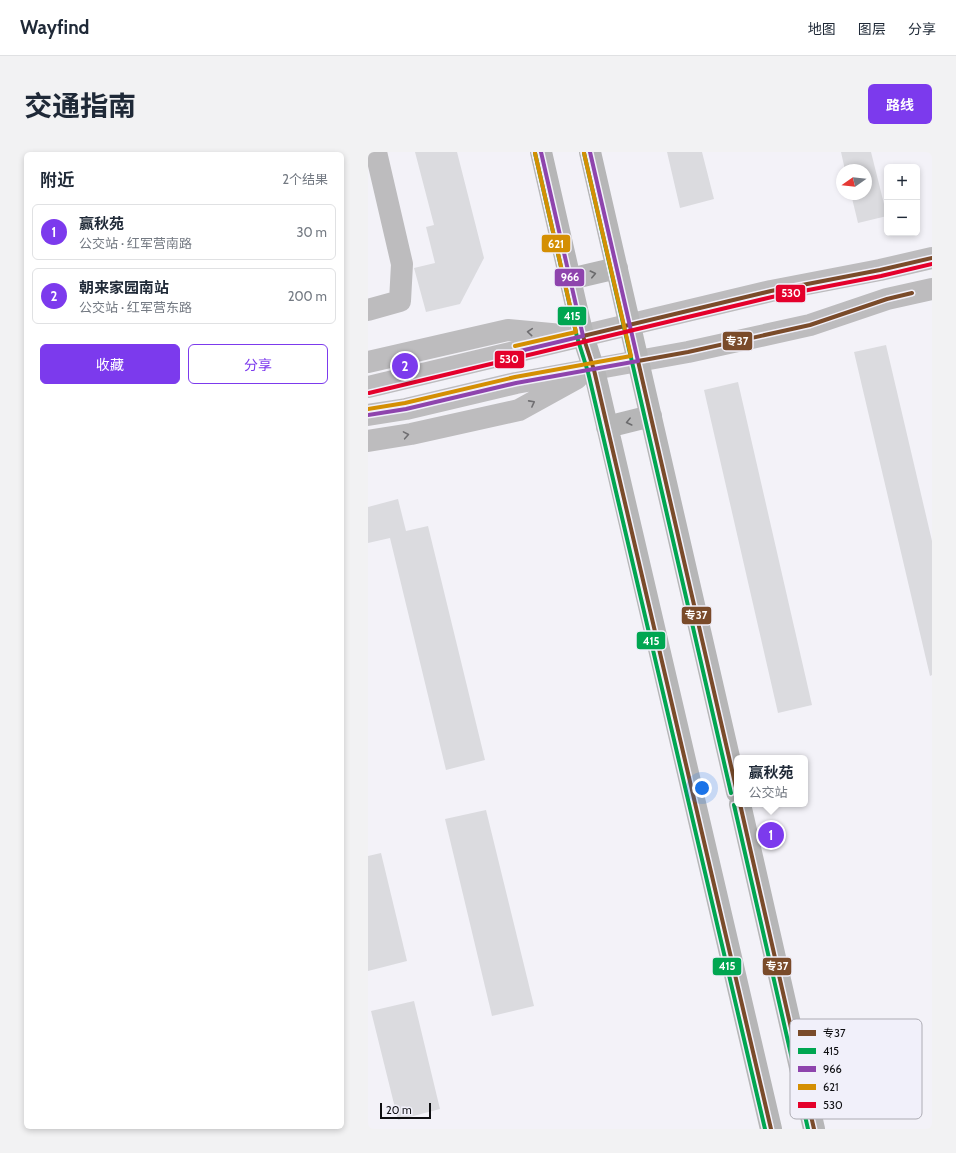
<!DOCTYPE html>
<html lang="zh">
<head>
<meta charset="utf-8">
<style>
	body { margin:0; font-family:Cabin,"Noto Sans SC",sans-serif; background:#f2f2f3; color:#1f2937 }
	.controls { position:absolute; right:12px; top:12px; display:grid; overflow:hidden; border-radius:6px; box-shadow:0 2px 6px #0003 }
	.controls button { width:36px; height:36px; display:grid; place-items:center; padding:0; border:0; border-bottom:1px solid #e0e1e3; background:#fff; color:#1f2937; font:20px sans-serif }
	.compass { position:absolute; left:468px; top:12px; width:36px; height:36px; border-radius:50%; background:#fff; box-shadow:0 2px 6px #0003; rotate:256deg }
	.scale { position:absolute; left:12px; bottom:10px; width:51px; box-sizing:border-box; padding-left:4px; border:2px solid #0f0f12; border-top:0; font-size:11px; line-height:14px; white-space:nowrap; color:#0f0f12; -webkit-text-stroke:3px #f1f0fa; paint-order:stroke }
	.you { position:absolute; left:334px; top:636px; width:14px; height:14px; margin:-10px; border:3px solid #fff; border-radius:50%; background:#1a73e8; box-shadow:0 0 0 6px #1a73e833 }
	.badge { display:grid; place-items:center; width:26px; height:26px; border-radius:50%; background:#7c3aed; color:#fff; font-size:13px; font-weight:700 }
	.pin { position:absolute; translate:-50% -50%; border:2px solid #fff; box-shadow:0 1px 4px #0006 }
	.popup { position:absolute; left:366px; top:603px; width:74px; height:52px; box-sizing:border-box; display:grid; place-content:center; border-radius:6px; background:#fff; filter:drop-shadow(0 1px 3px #0005); font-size:13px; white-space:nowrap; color:#747a83 }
	.popup b { font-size:15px; color:#1f2937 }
	.popup::after { content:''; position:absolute; left:50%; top:100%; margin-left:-8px; border:8px solid transparent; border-top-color:#fff }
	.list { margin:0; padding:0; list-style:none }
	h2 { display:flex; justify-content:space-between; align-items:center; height:52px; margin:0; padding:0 16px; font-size:17px }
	h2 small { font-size:13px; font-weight:400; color:#747a83 }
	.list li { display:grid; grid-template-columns:26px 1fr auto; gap:12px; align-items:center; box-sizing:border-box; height:56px; margin:0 8px 8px; padding:0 8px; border:1px solid #e0e1e3; border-radius:6px }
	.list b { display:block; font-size:15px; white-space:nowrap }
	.list p { margin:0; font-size:13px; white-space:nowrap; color:#747a83 }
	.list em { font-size:13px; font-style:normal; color:#747a83 }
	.actions { display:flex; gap:8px; padding:12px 16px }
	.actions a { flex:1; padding:9px 0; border:1px solid #7c3aed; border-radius:6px; text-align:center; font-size:14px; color:#7c3aed }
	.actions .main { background:#7c3aed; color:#fff }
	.map { position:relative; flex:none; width:564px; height:977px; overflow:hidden; border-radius:6px }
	header { display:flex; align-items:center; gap:24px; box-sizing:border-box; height:56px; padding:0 20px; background:#fff; border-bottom:1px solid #e0e1e3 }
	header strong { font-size:19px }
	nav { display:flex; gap:22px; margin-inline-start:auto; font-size:14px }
	.intro { display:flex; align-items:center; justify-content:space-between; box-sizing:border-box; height:96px; padding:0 24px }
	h1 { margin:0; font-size:28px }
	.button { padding:10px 18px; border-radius:6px; background:#7c3aed; color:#fff; font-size:14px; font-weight:700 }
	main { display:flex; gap:24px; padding:0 24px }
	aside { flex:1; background:#fff; border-radius:6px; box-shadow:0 2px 6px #0003 }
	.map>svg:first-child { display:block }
	.building { fill:#dbdbdf }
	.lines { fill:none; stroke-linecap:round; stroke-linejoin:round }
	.minor { stroke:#bdbcbe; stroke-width:22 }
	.major { stroke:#b6b6b7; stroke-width:22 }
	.bus-1-casing { stroke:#f1f0fa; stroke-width:7 }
	.bus-2-casing { stroke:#f1f0fa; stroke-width:7 }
	.bus-3-casing { stroke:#f1f0fa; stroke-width:7 }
	.bus-4-casing { stroke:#f1f0fa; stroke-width:7 }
	.bus-5-casing { stroke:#f1f0fa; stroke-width:7 }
	.bus-1 { stroke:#7a4b2a; stroke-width:4 }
	.bus-2 { stroke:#00a651; stroke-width:4 }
	.bus-3 { stroke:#8e44ad; stroke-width:4 }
	.bus-4 { stroke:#d48f03; stroke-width:4 }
	.bus-5 { stroke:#e4002b; stroke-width:4 }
	.oneway { stroke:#6b6b6d }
	.oneway2 { stroke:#6f6e71 }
	.key { fill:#f1f0fa; stroke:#adacb4; stroke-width:1 }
	.key-label { font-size:11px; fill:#0f0f12 }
	.line-badge { stroke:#f1f0fa; stroke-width:1.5 }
	.badge-label { font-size:11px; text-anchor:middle; font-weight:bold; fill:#fff }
</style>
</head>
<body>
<header>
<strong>Wayfind</strong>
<nav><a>地图</a><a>图层</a><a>分享</a></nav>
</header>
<div class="intro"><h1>交通指南</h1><a class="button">路线</a></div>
<main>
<aside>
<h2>附近<small>2个结果</small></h2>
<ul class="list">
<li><span class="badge">1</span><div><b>赢秋苑</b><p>公交站 · 红军营南路</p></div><em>30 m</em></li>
<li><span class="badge">2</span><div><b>朝来家园南站</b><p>公交站 · 红军营东路</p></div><em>200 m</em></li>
</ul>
<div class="actions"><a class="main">收藏</a><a>分享</a></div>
</aside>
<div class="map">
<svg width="564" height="977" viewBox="0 0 564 977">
	<rect width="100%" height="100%" fill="#f3f2f8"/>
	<!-- building -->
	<path class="building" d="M 47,0 L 89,0 L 116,106 L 92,152 L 58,160 L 46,116 L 67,111 L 58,75 L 66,73 Z
		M 299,0 L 334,0 L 346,47 L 312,56 Z
		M 473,0 L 503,0 L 519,64 L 490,71 L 483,42 L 498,42 L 498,18 L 477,18 Z
		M 518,193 L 564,389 L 564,523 L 562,524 L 486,200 Z
		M 370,230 L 444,553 L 410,561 L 336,238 Z
		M 30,347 L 38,379 L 60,374 L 117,608 L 78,618 L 22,386 L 0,391 L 0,355 Z
		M 118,658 L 166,854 L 124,864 L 77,667 Z
		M 13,701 L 39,809 L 0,819 L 0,704 Z
		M 46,849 L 72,957 L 30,968 L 3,859 Z"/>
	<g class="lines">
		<!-- minor -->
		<path class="minor" d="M 0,158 L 32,149 L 34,112 L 8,0
			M 0,210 L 140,178 L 194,183
			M 0,235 L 403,139 L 512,118 L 564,106
			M 0,263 L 38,257 L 148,231 L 320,200 L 442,173 L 519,147 L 564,137
			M 0,289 L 43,282 L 151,258 L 209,226"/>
		<!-- major -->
		<path class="major" d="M 173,0 L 215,184 L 226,218 L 403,977
			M 222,0 L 369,640
			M 202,127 L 249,116
			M 239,275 L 283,264
			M 372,652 L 446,977"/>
		<!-- bus-1 casing -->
		<g class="bus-1-casing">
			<path id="bus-1" d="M 369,640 L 270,209 L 320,200 L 442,173 L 519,147 L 544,141
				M 372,652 L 446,977
				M 403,977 L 226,218 L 215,184 L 403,139 L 512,118 L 564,106"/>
		</g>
		<!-- bus-2 casing -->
		<g class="bus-2-casing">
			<path id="bus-2" d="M 167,1 L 209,185 L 220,220 L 397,977
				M 216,1 L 363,641
				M 366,653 L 440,977"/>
		</g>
		<!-- bus-3 casing -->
		<g class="bus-3-casing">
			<path id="bus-3" d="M 148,200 L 215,184 L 173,0
				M 0,263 L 38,257 L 148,231 L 270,209 L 222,0"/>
		</g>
		<!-- bus-4 casing -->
		<g class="bus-4-casing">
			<path id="bus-4" d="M 147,194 L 208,180 L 167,1
				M 0,257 L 37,251 L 147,225 L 263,204 L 216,1"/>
		</g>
		<!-- bus-5 casing -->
		<g class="bus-5-casing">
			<path id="bus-5" d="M 1,241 L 404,145 L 513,124 L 564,112"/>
		</g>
		<!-- bus-1 -->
		<use href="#bus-1" class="bus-1"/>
		<!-- bus-2 -->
		<use href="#bus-2" class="bus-2"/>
		<!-- bus-3 -->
		<use href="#bus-3" class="bus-3"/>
		<!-- bus-4 -->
		<use href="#bus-4" class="bus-4"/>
		<!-- bus-5 -->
		<use href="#bus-5" class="bus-5"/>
	</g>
	<!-- one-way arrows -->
	<defs><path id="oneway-chevron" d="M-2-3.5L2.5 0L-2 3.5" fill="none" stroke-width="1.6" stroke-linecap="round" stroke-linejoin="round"/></defs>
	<g class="oneway">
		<use href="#oneway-chevron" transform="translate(225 122) rotate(-13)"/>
		<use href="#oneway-chevron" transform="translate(261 270) rotate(166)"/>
	</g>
	<g class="oneway2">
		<use href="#oneway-chevron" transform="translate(162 180) rotate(-175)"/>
		<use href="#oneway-chevron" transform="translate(164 251) rotate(-28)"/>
		<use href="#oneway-chevron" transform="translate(38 283) rotate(-10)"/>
	</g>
	<!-- legend -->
	<rect x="422" y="867" width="132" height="100" rx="6" class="key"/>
	<rect x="430" y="878" width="18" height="6" fill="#7a4b2a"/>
	<rect x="430" y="896" width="18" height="6" fill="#00a651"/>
	<rect x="430" y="914" width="18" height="6" fill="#8e44ad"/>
	<rect x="430" y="932" width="18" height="6" fill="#d48f03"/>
	<rect x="430" y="950" width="18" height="6" fill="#e4002b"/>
	<g class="key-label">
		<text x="455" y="885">专37</text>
		<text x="455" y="903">415</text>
		<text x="455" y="921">966</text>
		<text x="455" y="939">621</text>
		<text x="455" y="957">530</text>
	</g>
	<g class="line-badge">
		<rect x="173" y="82" width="30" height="19" rx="4" fill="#d48f03"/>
		<rect x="186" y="116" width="31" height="19" rx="4" fill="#8e44ad"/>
		<rect x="407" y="132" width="31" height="19" rx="4" fill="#e4002b"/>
		<rect x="189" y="154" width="30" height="20" rx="4" fill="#00a651"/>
		<rect x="354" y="179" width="31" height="20" rx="4" fill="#7a4b2a"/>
		<rect x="126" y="198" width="31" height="19" rx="4" fill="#e4002b"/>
		<rect x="313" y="454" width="31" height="19" rx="4" fill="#7a4b2a"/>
		<rect x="268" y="479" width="30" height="19" rx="4" fill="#00a651"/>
		<rect x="344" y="805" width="30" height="19" rx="4" fill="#00a651"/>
		<rect x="394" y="805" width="30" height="19" rx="4" fill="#7a4b2a"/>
	</g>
	<g class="badge-label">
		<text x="188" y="96">621</text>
		<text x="202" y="129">966</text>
		<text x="423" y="145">530</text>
		<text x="204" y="168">415</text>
		<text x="369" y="193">专37</text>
		<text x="141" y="211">530</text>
		<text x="328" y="467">专37</text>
		<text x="283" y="493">415</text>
		<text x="359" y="818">415</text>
		<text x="409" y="818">专37</text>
	</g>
</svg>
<div class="controls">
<button>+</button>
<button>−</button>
</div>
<svg class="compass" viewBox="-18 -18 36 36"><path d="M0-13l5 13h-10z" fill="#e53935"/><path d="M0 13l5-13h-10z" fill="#747a83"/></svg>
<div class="scale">20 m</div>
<div class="you"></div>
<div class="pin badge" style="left:403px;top:683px">1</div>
<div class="popup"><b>赢秋苑</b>公交站</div>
<div class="pin badge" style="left:37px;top:214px">2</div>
</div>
</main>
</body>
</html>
